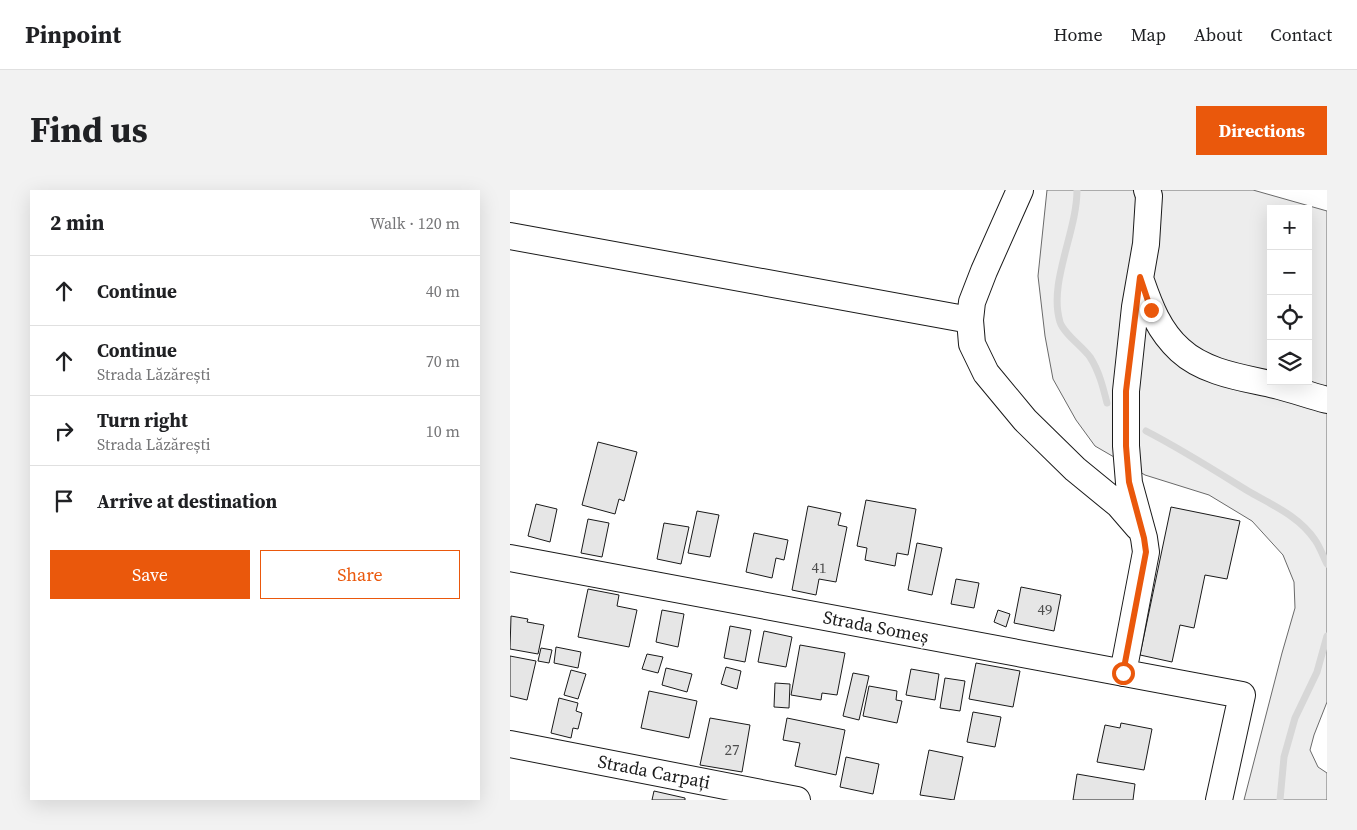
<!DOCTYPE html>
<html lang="en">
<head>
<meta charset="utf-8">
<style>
	body { margin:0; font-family:"Source Serif 4",serif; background:#f2f2f2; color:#202124 }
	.controls { position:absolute; right:15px; top:15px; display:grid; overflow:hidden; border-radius:0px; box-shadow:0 5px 20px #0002 }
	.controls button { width:45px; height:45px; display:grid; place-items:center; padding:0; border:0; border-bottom:1px solid #e0e0e0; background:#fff; color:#202124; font:25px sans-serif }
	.stop { position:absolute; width:15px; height:15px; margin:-11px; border:4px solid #ea580c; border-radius:50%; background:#fff }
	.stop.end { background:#ea580c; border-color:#fff; box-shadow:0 1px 5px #0008 }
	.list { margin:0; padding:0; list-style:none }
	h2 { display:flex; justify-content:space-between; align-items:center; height:65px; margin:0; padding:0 20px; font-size:21px }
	h2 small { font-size:16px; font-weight:400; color:#757577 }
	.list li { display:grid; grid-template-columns:32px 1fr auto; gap:15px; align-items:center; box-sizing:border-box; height:70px; padding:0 20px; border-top:1px solid #e0e0e0 }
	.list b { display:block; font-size:19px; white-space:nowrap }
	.list p { margin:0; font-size:16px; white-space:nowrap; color:#757577 }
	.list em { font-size:16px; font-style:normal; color:#757577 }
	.actions { display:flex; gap:10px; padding:15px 20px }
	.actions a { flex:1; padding:11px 0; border:1px solid #ea580c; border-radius:0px; text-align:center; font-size:18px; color:#ea580c }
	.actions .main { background:#ea580c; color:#fff }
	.icon { flex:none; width:28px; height:28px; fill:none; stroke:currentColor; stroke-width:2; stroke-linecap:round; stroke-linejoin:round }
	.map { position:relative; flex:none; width:817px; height:610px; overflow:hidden; border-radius:0px }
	header { display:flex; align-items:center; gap:30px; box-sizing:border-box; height:70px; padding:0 25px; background:#fff; border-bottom:1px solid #e0e0e0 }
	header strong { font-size:24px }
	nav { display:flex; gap:28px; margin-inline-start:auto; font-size:18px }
	.intro { display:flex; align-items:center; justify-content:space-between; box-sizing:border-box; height:120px; padding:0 30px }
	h1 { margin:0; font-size:35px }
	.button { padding:12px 22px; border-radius:0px; background:#ea580c; color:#fff; font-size:18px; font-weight:700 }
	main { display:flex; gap:30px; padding:0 30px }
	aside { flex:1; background:#fff; border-radius:0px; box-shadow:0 5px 20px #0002 }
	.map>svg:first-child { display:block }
	.built { fill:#ededed; stroke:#6a6a6a; fill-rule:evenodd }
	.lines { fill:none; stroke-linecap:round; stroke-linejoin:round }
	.stream { stroke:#d7d7d7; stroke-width:7 }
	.building { fill:#e6e6e6; stroke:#1a1a1a }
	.minor-casing { stroke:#1a1a1a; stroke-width:28 }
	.minor { stroke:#fff; stroke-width:26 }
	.route { stroke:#ea580c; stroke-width:6 }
	.labels { text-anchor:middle; stroke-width:4; stroke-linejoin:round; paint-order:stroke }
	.number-label { font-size:15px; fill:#4d4d4d }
	.street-label { font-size:18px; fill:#1a1a1a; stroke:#fff }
</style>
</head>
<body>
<header>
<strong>Pinpoint</strong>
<nav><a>Home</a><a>Map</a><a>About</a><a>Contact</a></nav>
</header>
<div class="intro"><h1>Find us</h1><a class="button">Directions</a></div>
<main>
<aside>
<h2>2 min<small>Walk · 120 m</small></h2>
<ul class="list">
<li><svg class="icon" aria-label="ahead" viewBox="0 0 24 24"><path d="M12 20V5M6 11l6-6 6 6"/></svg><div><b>Continue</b></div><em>40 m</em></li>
<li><svg class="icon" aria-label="ahead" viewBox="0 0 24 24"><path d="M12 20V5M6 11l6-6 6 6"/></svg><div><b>Continue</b><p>Strada Lăzărești</p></div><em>70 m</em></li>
<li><svg class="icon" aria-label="right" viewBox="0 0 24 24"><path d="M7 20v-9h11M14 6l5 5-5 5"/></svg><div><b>Turn right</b><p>Strada Lăzărești</p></div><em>10 m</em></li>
<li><svg class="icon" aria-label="arrive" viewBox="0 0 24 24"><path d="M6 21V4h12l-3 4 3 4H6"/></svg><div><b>Arrive at destination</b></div></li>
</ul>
<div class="actions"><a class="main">Save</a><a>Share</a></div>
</aside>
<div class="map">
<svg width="817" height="610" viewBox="0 0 817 610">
	<rect width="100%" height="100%" fill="#fff"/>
	<!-- built -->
	<path class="built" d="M 537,0 L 743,0 L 817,21 L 817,512 L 804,545 L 800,560 L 808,577 L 817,583 L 817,610 L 734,610 L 772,463 L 785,418 L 784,392 L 773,365 L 742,331 L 699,305 L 635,285 L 585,256 L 566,230 L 543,189 L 535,146 L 528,86 ZM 761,19 L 798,19 L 798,191 L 761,191 Z"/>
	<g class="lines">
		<!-- stream -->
		<path class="stream" d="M 567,0 C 567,42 538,93 550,132 C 554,144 572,156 580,167 C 589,181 593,197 597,213
			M 636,241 C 671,259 704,280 738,301 C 762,315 789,326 805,350 C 810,357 813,366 817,374
			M 770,610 L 774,567 L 785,528 L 807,482 L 817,446"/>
	</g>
	<!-- building -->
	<path class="building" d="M 88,252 L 127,262 L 114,311 L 109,309 L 105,324 L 72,315 Z
		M 356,310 L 406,319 L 398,365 L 387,363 L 385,376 L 355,370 L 357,358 L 347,356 Z
		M 26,314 L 47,319 L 40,352 L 18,346 Z
		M 298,316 L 331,323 L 328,335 L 337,337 L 326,392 L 309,389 L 306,405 L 282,400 Z
		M 661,317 L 730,331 L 717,389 L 695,385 L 684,438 L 670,435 L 662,472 L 630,465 Z
		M 187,321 L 209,325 L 200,367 L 178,363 Z
		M 78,329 L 99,333 L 92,367 L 71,363 Z
		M 154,333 L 179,337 L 171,374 L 147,369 Z
		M 244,343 L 278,350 L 274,370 L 266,368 L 262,388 L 236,382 Z
		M 407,353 L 432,358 L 422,405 L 398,400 Z
		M 446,389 L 469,393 L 464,418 L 441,414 Z
		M 511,397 L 551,405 L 544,441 L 504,433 Z
		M 78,399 L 109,405 L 107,416 L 127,420 L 119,457 L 68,447 Z
		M 152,420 L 174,424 L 168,457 L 146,452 Z
		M 488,420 L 500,424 L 496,437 L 484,432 Z
		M 1,426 L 18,429 L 17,432 L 34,435 L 28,464 L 0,459 Z
		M 220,436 L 241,440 L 235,472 L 214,468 Z
		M 254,441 L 282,447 L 276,477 L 248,472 Z
		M 290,455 L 335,463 L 327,505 L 312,503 L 311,510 L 281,505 Z
		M 46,457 L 71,462 L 68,478 L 44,473 Z
		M 31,458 L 42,460 L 39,473 L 28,471 Z
		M 137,464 L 153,467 L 148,483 L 132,479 Z
		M 0,466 L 26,471 L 17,510 L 0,506 Z
		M 466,473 L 510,481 L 503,517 L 459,509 Z
		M 216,477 L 231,481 L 227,499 L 211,494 Z
		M 156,478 L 182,484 L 177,502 L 152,495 Z
		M 401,479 L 429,484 L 425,510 L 396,505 Z
		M 61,480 L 76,484 L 68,509 L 54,505 Z
		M 343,483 L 359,486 L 349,530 L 333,526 Z
		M 435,488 L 455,491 L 450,521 L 430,518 Z
		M 265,493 L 280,494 L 279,518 L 264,517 Z
		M 359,496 L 387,501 L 386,510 L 392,511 L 387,533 L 353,526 Z
		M 139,501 L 187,511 L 179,548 L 131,538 Z
		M 49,508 L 68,513 L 66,521 L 72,523 L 68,539 L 63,538 L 61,548 L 41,543 Z
		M 463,522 L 491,527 L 485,557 L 457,552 Z
		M 200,528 L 240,535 L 232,582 L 190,575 Z
		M 277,528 L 335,540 L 326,585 L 285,576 L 290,553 L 273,550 Z
		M 611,533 L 642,539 L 634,580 L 587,572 L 595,535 L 610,538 Z
		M 419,560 L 453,567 L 444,610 L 410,605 Z
		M 336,567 L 369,574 L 363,604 L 330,597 Z
		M 567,584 L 625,594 L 623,610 L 563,610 Z
		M 144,601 L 175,608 L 175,610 L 142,610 Z"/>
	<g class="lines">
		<!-- minor casing -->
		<g class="minor-casing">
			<path id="minor" d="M 510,0 L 474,81 L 462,112 L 460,130 L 462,154 L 476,183 L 515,230 L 565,279 L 609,315 L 628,337
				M 0,46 L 460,130
				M 631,91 C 640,117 649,141 670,160 C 696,184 736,188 769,196 C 785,200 801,206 817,210
				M 0,368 L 732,505 L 709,610
				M 613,483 L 636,362 L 634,348 L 619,293 L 616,256 L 616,201 L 625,117 L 636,54 L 639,6 L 637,0
				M 0,554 L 287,610"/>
		</g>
		<!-- minor -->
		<use href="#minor" class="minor"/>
	</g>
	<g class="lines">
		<!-- route -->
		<path class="route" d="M 613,483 L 636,362 L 634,348 L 619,292 L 616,256 L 616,201 L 630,87 L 641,120"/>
	</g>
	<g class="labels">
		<!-- number labels -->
		<g class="number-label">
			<text x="309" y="383">41</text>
			<text x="535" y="425">49</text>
			<text x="222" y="565">27</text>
		</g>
		<!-- street labels -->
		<g class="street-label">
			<text transform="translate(366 437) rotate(11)" y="6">Strada Someș</text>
			<text transform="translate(144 582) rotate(11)" y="6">Strada Carpați</text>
		</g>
	</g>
</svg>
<div class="controls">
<button>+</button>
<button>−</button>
<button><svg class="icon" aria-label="locate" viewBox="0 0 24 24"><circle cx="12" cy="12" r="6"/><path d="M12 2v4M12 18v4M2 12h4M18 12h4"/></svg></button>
<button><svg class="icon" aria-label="layers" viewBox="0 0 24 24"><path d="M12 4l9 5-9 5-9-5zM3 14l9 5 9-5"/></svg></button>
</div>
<div class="stop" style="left:613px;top:483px"></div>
<div class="stop end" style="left:641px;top:120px"></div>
</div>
</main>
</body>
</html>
